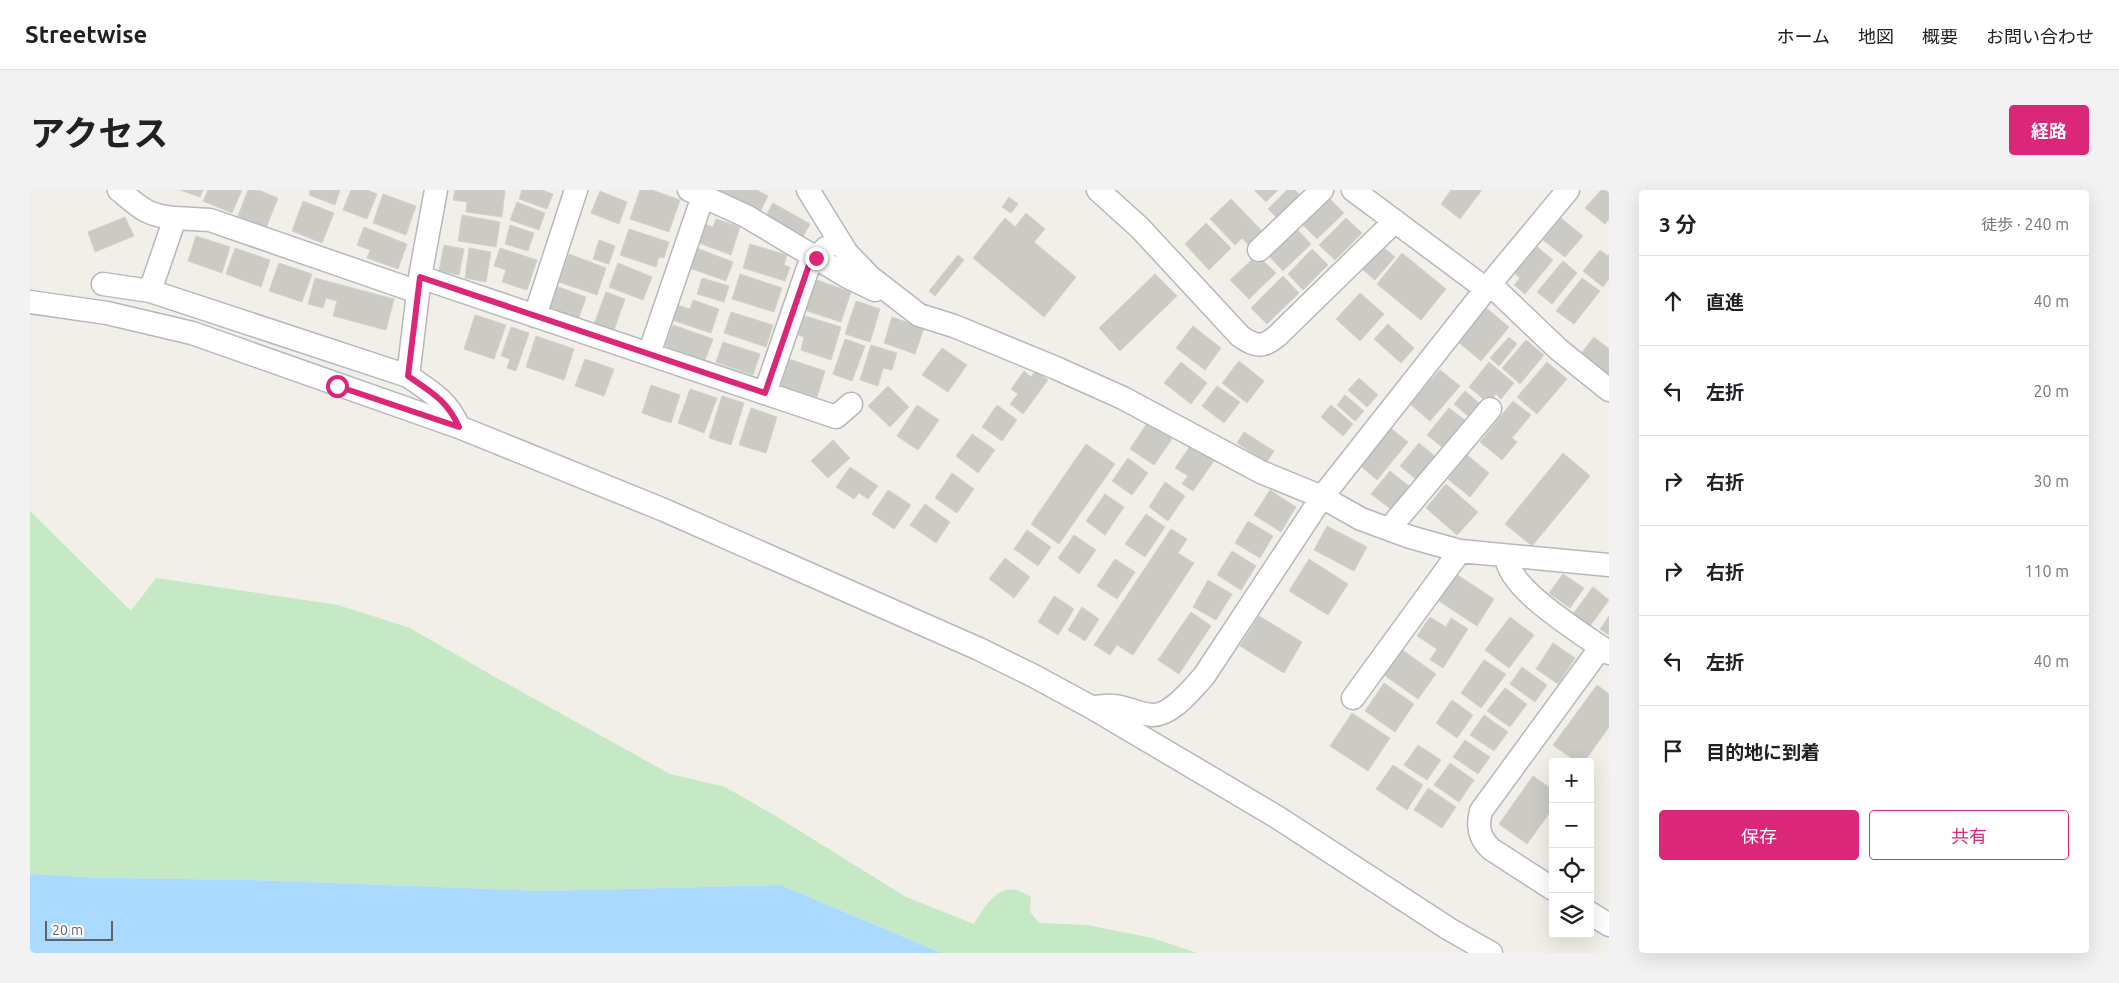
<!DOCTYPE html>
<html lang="ja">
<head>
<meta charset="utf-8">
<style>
	body { margin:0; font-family:Ubuntu,"Noto Sans JP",sans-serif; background:#f2f2f2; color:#202124 }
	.controls { position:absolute; right:15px; bottom:15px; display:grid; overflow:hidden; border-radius:5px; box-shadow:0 5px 20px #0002 }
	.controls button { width:45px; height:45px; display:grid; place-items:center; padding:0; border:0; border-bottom:1px solid #e0e0e0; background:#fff; color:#202124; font:25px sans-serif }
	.scale { position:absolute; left:15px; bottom:12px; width:68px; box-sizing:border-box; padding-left:5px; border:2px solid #5f6368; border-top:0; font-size:14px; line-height:18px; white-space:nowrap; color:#5f6368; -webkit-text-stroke:4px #fff; paint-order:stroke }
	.stop { position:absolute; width:15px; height:15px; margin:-11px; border:4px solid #db2777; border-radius:50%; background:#fff }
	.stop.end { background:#db2777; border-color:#fff; box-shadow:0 1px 5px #0008 }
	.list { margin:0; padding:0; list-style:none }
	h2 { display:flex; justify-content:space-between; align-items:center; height:65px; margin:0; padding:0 20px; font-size:21px }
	h2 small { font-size:16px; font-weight:400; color:#757577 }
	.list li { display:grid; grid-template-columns:32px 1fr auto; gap:15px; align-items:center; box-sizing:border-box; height:90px; padding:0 20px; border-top:1px solid #e0e0e0 }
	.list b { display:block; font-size:19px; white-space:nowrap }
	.list em { font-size:16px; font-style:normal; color:#757577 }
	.actions { display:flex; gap:10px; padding:15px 20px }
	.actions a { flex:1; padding:11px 0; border:1px solid #db2777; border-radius:5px; text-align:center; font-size:18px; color:#db2777 }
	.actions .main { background:#db2777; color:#fff }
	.icon { flex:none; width:28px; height:28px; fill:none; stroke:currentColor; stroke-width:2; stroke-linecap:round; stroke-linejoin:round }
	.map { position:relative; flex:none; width:1579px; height:763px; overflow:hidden; border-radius:5px }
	header { display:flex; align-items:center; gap:30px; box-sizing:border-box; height:70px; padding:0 25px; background:#fff; border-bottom:1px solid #e0e0e0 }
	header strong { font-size:24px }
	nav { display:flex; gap:28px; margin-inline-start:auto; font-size:18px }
	.intro { display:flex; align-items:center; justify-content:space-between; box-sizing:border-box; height:120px; padding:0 30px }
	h1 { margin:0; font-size:35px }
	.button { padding:12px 22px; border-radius:5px; background:#db2777; color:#fff; font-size:18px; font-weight:700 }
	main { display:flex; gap:30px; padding:0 30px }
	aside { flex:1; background:#fff; border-radius:5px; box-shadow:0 5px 20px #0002 }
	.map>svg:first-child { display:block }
	.green { fill:#c5e8c5 }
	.water { fill:#aadaff }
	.building { fill:#cccac5; stroke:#d6d1c6 }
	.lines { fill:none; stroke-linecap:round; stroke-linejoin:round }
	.street-casing { stroke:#b5b8bc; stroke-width:25 }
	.street { stroke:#fff; stroke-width:22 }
	.route { stroke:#db2777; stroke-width:6 }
</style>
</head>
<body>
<header>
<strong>Streetwise</strong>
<nav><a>ホーム</a><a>地図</a><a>概要</a><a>お問い合わせ</a></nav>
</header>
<div class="intro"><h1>アクセス</h1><a class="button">経路</a></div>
<main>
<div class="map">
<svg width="1579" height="763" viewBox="0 0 1579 763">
	<rect width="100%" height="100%" fill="#f1efe8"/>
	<!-- green -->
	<path class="green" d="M 0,321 L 101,421 L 126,388 L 308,415 L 380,438 L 463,486 L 640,584 L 695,597 L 744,625 L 876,707 L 944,734 C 958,711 973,687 1001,707 L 1000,722 L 1009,733 L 1057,735 L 1122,748 L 1167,763 L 911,763 L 751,695 L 511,701 L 223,690 L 73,688 L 0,684 Z"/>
	<!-- water -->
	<path class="water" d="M 0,684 L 73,688 L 223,690 L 511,701 L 751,695 L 911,763 L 0,763 Z"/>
	<!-- building -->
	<path class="building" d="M 150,0 L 173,0 L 170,7 Z
		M 178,0 L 212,0 L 202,23 L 173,11 Z
		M 218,0 L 228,0 L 248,8 L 236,38 L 208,26 Z
		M 280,0 L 310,0 L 305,15 L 279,5 Z
		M 321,0 L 337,0 L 347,4 L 337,29 L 313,20 Z
		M 425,0 L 475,0 L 472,27 L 436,22 L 437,12 L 423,10 Z
		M 492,0 L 512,0 L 523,4 L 517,19 L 489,9 Z
		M 610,0 L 622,0 L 650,10 L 639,42 L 600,29 Z
		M 690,0 L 727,0 L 738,6 L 728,26 L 687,5 Z
		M 1224,0 L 1248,0 L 1236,12 Z
		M 1257,0 L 1265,0 L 1275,10 L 1252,33 L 1238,19 Z
		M 1421,0 L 1452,0 L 1430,29 L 1411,14 Z
		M 1571,0 L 1579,0 L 1579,29 L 1575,34 L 1555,18 Z
		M 570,1 L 597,12 L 589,34 L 561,23 Z
		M 353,4 L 386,16 L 376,45 L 343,33 Z
		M 1296,5 L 1314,23 L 1287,49 L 1269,31 Z
		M 979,7 L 988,14 L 981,23 L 972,17 Z
		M 1201,9 L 1236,45 L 1222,59 L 1212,48 L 1205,55 L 1180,29 Z
		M 273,11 L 304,23 L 292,53 L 262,41 Z
		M 487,12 L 515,23 L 509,40 L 480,30 Z
		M 743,13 L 780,34 L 770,52 L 733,31 Z
		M 996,23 L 1015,39 L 1004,52 L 1046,87 L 1014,127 L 943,68 L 975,28 L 985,37 Z
		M 432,25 L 470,32 L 466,57 L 428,51 Z
		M 95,27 L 104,46 L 65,62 L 58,42 Z
		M 1316,28 L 1332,43 L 1305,70 L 1289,55 Z
		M 1531,28 L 1553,46 L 1535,67 L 1513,50 Z
		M 686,29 L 710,37 L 701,65 L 666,52 L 672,33 L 683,37 Z
		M 1176,33 L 1201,58 L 1179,80 L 1155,54 Z
		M 480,35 L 504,43 L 498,61 L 475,54 Z
		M 1263,35 L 1281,54 L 1253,81 L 1235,62 Z
		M 334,37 L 377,54 L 368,79 L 337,68 L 340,60 L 327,55 Z
		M 599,39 L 639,52 L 634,68 L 629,67 L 626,77 L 590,65 Z
		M 166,46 L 200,57 L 192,83 L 158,71 Z
		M 569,50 L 585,56 L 579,74 L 563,69 Z
		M 720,54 L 757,65 L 754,75 L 760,77 L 755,91 L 713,78 Z
		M 414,55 L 434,59 L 429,85 L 409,81 Z
		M 1505,55 L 1523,70 L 1495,104 L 1484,95 L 1490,88 L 1482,81 Z
		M 664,57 L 703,72 L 696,91 L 657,77 Z
		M 1353,57 L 1365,67 L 1345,90 L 1333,80 Z
		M 205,58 L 240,70 L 231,97 L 196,84 Z
		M 439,58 L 461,62 L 456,92 L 435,88 Z
		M 470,58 L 507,70 L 497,100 L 472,92 L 476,80 L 464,76 Z
		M 1282,59 L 1298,75 L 1273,100 L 1258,84 Z
		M 1570,60 L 1578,66 L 1579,64 L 1579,89 L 1573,97 L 1553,81 Z
		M 1372,63 L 1416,99 L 1391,130 L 1347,94 Z
		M 539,64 L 576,78 L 567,105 L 529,92 Z
		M 928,65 L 934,70 L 905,106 L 899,101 Z
		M 1227,65 L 1246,83 L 1219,109 L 1200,90 Z
		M 1533,71 L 1547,83 L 1522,114 L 1507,102 Z
		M 249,73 L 282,84 L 272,112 L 239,101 Z
		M 588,73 L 622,87 L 613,110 L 579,97 Z
		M 710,84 L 752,98 L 744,122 L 702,109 Z
		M 1125,84 L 1147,106 L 1090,161 L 1069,138 Z
		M 1253,86 L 1269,103 L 1237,134 L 1221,118 Z
		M 285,88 L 364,109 L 356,140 L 303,126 L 307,111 L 296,108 L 293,118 L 278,114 Z
		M 672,88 L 699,96 L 694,112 L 667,104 Z
		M 1552,88 L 1570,101 L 1544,134 L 1526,121 Z
		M 784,89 L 821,102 L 811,132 L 774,120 Z
		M 526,96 L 556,107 L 547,133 L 517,122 Z
		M 576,102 L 595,109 L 583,143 L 563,137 Z
		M 1330,103 L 1354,124 L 1330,151 L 1306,129 Z
		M 663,110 L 689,119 L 681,143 L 642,130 L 647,115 L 660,119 Z
		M 826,111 L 850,119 L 840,152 L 815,144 Z
		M 1455,117 L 1479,137 L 1451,171 L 1427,151 Z
		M 701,122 L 743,135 L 736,157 L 694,143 Z
		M 445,125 L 476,135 L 464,169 L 434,159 Z
		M 772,125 L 811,137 L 801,170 L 771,160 L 774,147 L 766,144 Z
		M 862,127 L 894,138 L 885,164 L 854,153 Z
		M 1358,134 L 1384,158 L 1371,173 L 1344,149 Z
		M 643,135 L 683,149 L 675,170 L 635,156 Z
		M 1163,136 L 1191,158 L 1175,180 L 1146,158 Z
		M 481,137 L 499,143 L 486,181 L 477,178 L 480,169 L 471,166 Z
		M 506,146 L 544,159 L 534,190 L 496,177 Z
		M 1479,147 L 1487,154 L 1469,176 L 1460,168 Z
		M 1564,147 L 1579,159 L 1579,189 L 1549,166 Z
		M 815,149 L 835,156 L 822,191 L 803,184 Z
		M 1496,150 L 1514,165 L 1490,194 L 1472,178 Z
		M 693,152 L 730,164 L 723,185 L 686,172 Z
		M 841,155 L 867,163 L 862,180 L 853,178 L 848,196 L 830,190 Z
		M 912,158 L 937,175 L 918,202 L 892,185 Z
		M 555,169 L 584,179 L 574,206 L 545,196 Z
		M 759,169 L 795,181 L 787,207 L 751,196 Z
		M 1209,171 L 1234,191 L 1217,213 L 1192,193 Z
		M 1151,172 L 1177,193 L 1161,214 L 1134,193 Z
		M 1459,172 L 1484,193 L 1471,209 L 1466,204 L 1458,213 L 1439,197 Z
		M 1517,172 L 1537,189 L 1507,224 L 1487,207 Z
		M 1410,180 L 1430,196 L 1400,231 L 1380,214 Z
		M 994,181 L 1001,187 L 1005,181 L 1018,190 L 993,224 L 980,214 L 988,204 L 981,199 Z
		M 1329,188 L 1348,205 L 1337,217 L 1318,200 Z
		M 621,195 L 650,205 L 641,233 L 612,223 Z
		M 858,196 L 879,217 L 860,237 L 838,216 Z
		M 1187,196 L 1210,212 L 1194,233 L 1172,216 Z
		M 660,199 L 687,208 L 674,243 L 648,233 Z
		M 1435,201 L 1449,213 L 1438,226 L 1424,214 Z
		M 1315,205 L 1334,221 L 1325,231 L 1307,215 Z
		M 692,206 L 714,213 L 701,255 L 679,248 Z
		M 1483,211 L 1501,225 L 1482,248 L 1487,252 L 1472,270 L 1450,252 Z
		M 887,215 L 909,230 L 888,260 L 867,246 Z
		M 967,215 L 987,230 L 972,251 L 952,237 Z
		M 1301,215 L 1323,234 L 1313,246 L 1291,227 Z
		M 721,218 L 747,227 L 736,263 L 709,255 Z
		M 1419,218 L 1435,230 L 1413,258 L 1397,245 Z
		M 1118,232 L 1142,249 L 1124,275 L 1100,259 Z
		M 1358,236 L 1378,252 L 1347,290 L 1327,273 Z
		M 1214,242 L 1244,261 L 1237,272 L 1207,253 Z
		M 942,244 L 965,260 L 948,283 L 926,266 Z
		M 803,250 L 820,268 L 798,288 L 781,271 Z
		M 1163,252 L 1186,268 L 1163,301 L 1152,294 L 1158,286 L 1145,278 Z
		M 1389,253 L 1407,268 L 1388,291 L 1370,276 Z
		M 1056,254 L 1085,274 L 1029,354 L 1001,334 Z
		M 1533,263 L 1560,286 L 1502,356 L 1475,334 Z
		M 1437,265 L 1459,283 L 1440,307 L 1418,289 Z
		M 1098,268 L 1118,283 L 1102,305 L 1082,291 Z
		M 820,277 L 848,296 L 838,309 L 829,303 L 824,309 L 806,297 Z
		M 1360,281 L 1380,297 L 1362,320 L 1341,304 Z
		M 922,283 L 944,299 L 927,323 L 905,308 Z
		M 1135,292 L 1155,306 L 1138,331 L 1119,317 Z
		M 1416,294 L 1448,322 L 1427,345 L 1396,318 Z
		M 858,300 L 881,315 L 864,339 L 842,324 Z
		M 1240,300 L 1266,317 L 1251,342 L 1224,325 Z
		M 1075,304 L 1094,317 L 1075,345 L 1056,331 Z
		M 895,314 L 920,332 L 906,353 L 880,335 Z
		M 1116,324 L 1135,337 L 1115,367 L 1095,354 Z
		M 1218,331 L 1243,346 L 1230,368 L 1205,353 Z
		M 1297,336 L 1337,357 L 1324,381 L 1284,360 Z
		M 1141,339 L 1157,349 L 1148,363 L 1164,373 L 1103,465 L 1087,455 L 1080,465 L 1064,455 Z
		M 997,340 L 1021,357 L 1008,376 L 984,359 Z
		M 1044,345 L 1066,360 L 1049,384 L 1028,368 Z
		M 1202,361 L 1226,376 L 1211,400 L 1187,385 Z
		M 975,368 L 1000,387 L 984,408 L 959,389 Z
		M 1085,369 L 1105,382 L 1087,409 L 1067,396 Z
		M 1279,369 L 1318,394 L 1298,425 L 1259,401 Z
		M 1426,384 L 1464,409 L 1447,436 L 1409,411 Z
		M 1533,384 L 1554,398 L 1540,418 L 1519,403 Z
		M 1178,390 L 1202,404 L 1186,430 L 1163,417 Z
		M 1563,397 L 1579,410 L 1560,436 L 1543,424 Z
		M 1024,406 L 1044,419 L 1028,445 L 1008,432 Z
		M 1052,417 L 1069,429 L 1055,451 L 1038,440 Z
		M 1161,422 L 1181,436 L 1149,484 L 1128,470 Z
		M 1229,426 L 1272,452 L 1254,483 L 1210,456 Z
		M 1579,426 L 1579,445 L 1570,439 Z
		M 1400,427 L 1416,437 L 1421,428 L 1438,439 L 1413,478 L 1400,470 L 1407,459 L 1387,446 Z
		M 1480,427 L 1504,445 L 1479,478 L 1455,460 Z
		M 1523,453 L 1545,468 L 1528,494 L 1506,479 Z
		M 1371,459 L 1406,484 L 1388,509 L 1354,485 Z
		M 1454,470 L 1476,484 L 1451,518 L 1431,503 Z
		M 1492,477 L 1517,495 L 1505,512 L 1480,494 Z
		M 1354,493 L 1384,514 L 1365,542 L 1335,521 Z
		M 1567,495 L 1579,504 L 1579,537 L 1554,572 L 1547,572 L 1523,555 Z
		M 1475,498 L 1497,514 L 1480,537 L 1457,521 Z
		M 1422,510 L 1443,525 L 1427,548 L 1406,533 Z
		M 1322,523 L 1360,548 L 1338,581 L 1300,556 Z
		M 1454,525 L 1478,542 L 1464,561 L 1440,545 Z
		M 1435,550 L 1460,567 L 1448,584 L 1423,567 Z
		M 1388,555 L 1411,570 L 1397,590 L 1374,575 Z
		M 1420,573 L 1444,590 L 1429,612 L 1404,595 Z
		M 1363,575 L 1393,595 L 1377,620 L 1346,599 Z
		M 1503,586 L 1523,600 L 1523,618 L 1497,654 L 1469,634 Z
		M 1398,598 L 1426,617 L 1412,638 L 1384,620 Z"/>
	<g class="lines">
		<!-- street casing -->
		<g class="street-casing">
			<path id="street" d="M 89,0 C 109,17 117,26 145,28 L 120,101
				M 406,0 L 390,87 L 378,186 C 401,202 417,210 429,237
				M 659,0 L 716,26 L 818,87 L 845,100
				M 778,0 L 817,63 L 840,87 L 889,125 L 924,136 L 1026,178 L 1093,208 L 1231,282 L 1292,307 L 1331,329 L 1380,347 L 1430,361 L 1579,375
				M 1068,0 L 1110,38 L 1210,146 C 1225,157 1233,158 1247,146 L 1365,31
				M 1323,0 L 1456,99
				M 145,28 L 180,30 L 388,102
				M 1229,60 L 1292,0
				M 390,87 L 806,227 L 821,214
				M 73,94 L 120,101 L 378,186
				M 1460,94 L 1528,159 L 1579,200
				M 0,112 L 77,123 L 162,143 L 429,237 L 634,320 L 949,459 L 1002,485 L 1061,517 L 1247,627 L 1419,739 L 1461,763
				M 505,126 L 546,0
				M 619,164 L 673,6
				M 735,203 L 779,75 L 796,58
				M 1359,339 L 1460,219
				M 1476,366 C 1478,400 1552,443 1579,463
				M 1323,508 L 1430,361
				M 1064,517 C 1070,516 1077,515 1084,516 C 1096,517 1109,524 1122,525 C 1141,526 1162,499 1174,486 L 1292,307 L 1460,94 L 1538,0
				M 1523,699 L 1461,659 C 1449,648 1447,636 1451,621 L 1571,457
				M 1560,723 L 1579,735"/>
		</g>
		<!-- street -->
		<use href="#street" class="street"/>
	</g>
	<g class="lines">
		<!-- route -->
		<path class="route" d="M 307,196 L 429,237 C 417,210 401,202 378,186 L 390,87 L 735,203 L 779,75 L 786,68"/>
	</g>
</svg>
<div class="controls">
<button>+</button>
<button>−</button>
<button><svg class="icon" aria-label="locate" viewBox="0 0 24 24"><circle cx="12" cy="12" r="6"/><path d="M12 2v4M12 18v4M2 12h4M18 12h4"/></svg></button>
<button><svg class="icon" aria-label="layers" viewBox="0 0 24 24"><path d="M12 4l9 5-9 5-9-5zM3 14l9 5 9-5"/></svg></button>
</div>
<div class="scale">20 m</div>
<div class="stop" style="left:307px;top:196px"></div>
<div class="stop end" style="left:786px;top:68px"></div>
</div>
<aside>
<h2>3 分<small>徒歩 · 240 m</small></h2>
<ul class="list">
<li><svg class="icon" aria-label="ahead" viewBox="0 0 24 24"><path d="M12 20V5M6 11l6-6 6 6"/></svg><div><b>直進</b></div><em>40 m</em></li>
<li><svg class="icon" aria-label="left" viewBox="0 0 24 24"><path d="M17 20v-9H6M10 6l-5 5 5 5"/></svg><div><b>左折</b></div><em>20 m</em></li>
<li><svg class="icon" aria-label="right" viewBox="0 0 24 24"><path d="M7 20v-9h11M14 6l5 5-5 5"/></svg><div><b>右折</b></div><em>30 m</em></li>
<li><svg class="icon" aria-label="right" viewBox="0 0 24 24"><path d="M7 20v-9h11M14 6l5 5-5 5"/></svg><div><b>右折</b></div><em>110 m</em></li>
<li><svg class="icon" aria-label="left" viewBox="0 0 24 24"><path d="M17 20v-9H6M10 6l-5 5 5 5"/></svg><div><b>左折</b></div><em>40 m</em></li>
<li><svg class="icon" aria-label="arrive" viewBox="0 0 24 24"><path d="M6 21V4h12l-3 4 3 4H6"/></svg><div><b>目的地に到着</b></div></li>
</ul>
<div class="actions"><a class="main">保存</a><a>共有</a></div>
</aside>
</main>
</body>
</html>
